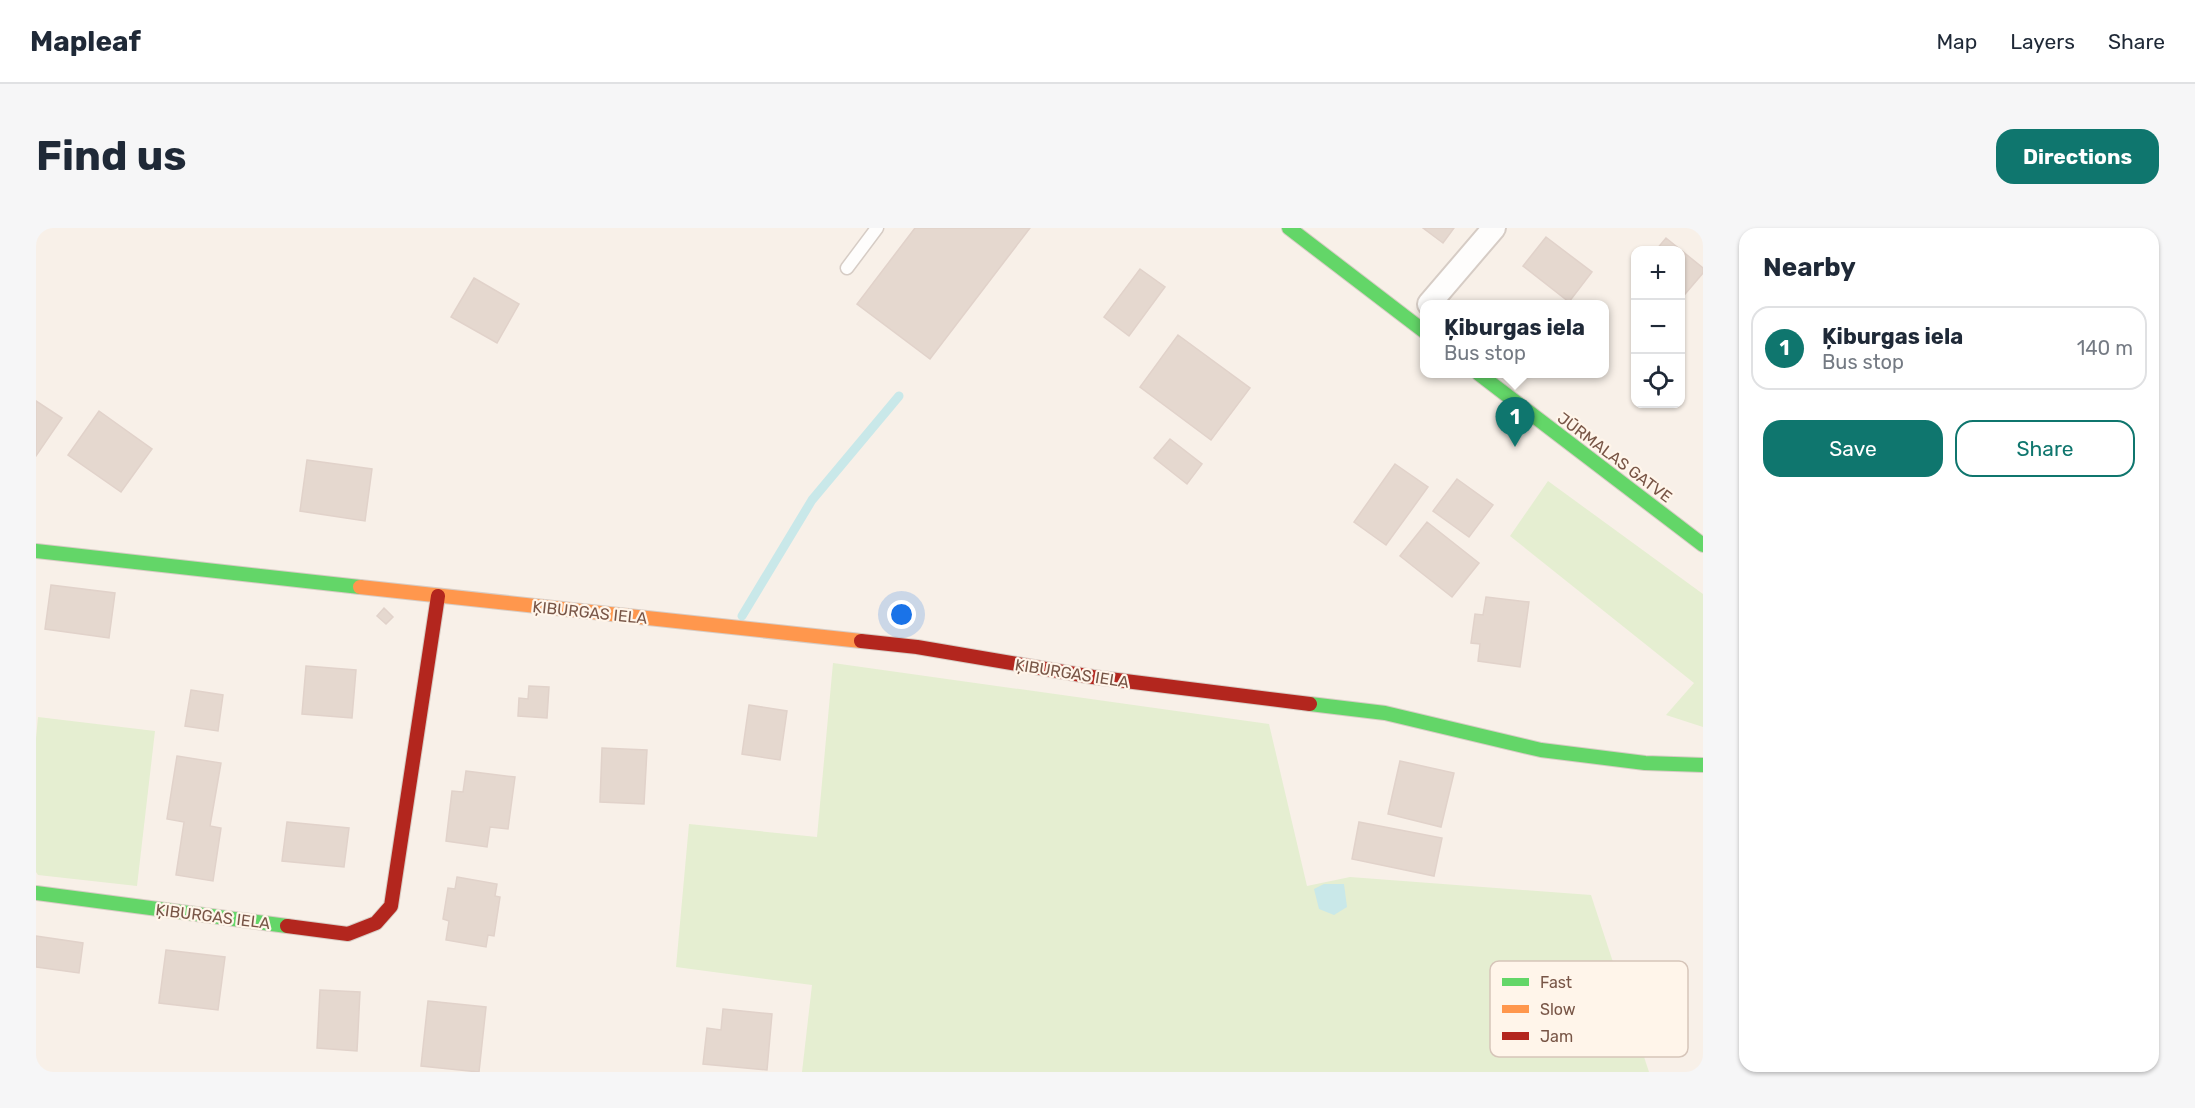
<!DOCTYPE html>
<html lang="en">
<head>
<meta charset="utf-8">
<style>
	body { margin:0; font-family:Rubik,sans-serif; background:#f6f6f7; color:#1f2937 }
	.controls { position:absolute; right:18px; top:18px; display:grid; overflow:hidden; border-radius:12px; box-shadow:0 2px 4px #0004 }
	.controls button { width:54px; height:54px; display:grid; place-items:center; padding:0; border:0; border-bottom:2px solid #e0e1e3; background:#fff; color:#1f2937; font:30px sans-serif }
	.you { position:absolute; left:866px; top:387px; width:21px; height:21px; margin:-15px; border:4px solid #fff; border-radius:50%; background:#1a73e8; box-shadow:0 0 0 9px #1a73e833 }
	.badge { display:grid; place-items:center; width:39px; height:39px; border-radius:50%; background:#0f766e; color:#fff; font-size:20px; font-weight:700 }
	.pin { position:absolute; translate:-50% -50px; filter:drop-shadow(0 2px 3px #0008) }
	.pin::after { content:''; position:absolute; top:32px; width:21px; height:18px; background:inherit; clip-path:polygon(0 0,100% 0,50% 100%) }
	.popup { position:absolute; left:1384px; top:72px; width:189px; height:78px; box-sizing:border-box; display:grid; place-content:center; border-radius:12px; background:#fff; filter:drop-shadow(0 2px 4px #0005); font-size:20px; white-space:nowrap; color:#747a83 }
	.popup b { font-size:22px; color:#1f2937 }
	.popup::after { content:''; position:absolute; left:50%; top:100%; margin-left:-12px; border:12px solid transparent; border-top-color:#fff }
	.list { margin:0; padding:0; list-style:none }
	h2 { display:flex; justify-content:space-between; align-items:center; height:78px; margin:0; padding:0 24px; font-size:26px }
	h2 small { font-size:20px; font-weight:400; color:#747a83 }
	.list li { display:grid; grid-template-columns:39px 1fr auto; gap:18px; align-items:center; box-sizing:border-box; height:84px; margin:0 12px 12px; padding:0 12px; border:2px solid #e0e1e3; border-radius:18px }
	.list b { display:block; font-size:22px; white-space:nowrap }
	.list p { margin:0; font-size:20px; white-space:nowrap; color:#747a83 }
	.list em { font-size:20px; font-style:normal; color:#747a83 }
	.actions { display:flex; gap:12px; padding:18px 24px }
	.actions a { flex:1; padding:14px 0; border:2px solid #0f766e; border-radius:18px; text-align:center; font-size:21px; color:#0f766e }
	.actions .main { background:#0f766e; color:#fff }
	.icon { flex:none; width:33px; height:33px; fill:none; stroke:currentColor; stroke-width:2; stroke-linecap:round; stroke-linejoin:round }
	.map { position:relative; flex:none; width:1667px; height:844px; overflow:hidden; border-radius:18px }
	header { display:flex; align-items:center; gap:36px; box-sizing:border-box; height:84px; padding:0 30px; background:#fff; border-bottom:2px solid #e0e1e3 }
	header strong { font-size:28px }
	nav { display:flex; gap:33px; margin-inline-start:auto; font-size:21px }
	.intro { display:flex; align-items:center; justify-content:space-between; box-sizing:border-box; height:144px; padding:0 36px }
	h1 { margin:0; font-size:42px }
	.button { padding:15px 27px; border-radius:18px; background:#0f766e; color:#fff; font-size:21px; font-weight:700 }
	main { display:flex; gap:36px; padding:0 36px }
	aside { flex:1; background:#fff; border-radius:18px; box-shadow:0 2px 4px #0004 }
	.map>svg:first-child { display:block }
	.green { fill:#e5eed1 }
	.water { fill:#c9e8e9 }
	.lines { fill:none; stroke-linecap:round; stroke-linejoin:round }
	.stream { stroke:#c9e8e9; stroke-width:9 }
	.building { fill:#e5d8cf; stroke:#e1d2ca; stroke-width:1.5 }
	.lane-casing { stroke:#d6ccc5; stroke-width:15 }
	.street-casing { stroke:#d6ccc5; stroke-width:26 }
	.fast-casing { stroke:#d7ccc4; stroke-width:16 }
	.slow-casing { stroke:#d7ccc4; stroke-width:16 }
	.jam-casing { stroke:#d7ccc4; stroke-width:16 }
	.lane { stroke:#fefdfc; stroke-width:12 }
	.street { stroke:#fefdfc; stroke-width:22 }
	.fast { stroke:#63d668; stroke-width:14 }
	.slow { stroke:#ff974d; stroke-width:14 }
	.jam { stroke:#b3261e; stroke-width:14 }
	.labels { text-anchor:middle; stroke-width:4.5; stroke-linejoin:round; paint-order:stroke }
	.street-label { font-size:16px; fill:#785546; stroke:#fff5ea }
	.key { fill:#fff5ea; stroke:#d6c5b9; stroke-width:1.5 }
	.key-label { font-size:16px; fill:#785546 }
</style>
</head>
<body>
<header>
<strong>Mapleaf</strong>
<nav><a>Map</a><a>Layers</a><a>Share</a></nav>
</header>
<div class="intro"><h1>Find us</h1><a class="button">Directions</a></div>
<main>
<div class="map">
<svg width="1667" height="844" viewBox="0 0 1667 844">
	<rect width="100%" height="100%" fill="#f8f0e8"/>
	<!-- green -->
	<path class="green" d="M 1512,253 L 1667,366 L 1667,499 L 1630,487 L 1658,455 L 1474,308 Z
		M 797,435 L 1233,496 L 1271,658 L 1314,649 L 1555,667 L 1613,844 L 766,844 L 776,757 L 640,739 L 653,596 L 781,609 Z
		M 2,489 L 119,503 L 101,658 L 2,647 L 0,644 L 0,510 Z"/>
	<!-- water -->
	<path class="water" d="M 1288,656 L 1308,656 L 1311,679 L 1298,687 L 1283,681 L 1278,661 Z"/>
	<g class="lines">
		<!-- stream -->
		<path class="stream" d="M 706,388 L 776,272 L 863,168"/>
	</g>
	<!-- building -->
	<path class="building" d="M 879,0 L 994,0 L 894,131 L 821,76 Z
		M 1387,0 L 1418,0 L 1407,15 Z
		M 1510,9 L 1556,44 L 1533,74 L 1487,38 Z
		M 1630,10 L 1667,40 L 1667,45 L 1644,72 L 1644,22 L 1620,22 Z
		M 1104,41 L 1129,59 L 1093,108 L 1068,89 Z
		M 438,50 L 483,76 L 461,115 L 415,89 Z
		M 1142,107 L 1214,160 L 1175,212 L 1104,159 Z
		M 0,173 L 26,190 L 0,228 Z
		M 63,183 L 116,221 L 85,264 L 32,227 Z
		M 1134,211 L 1166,236 L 1151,256 L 1118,230 Z
		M 271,232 L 336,241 L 329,293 L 264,283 Z
		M 1359,236 L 1392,259 L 1350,317 L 1318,294 Z
		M 1421,251 L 1457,277 L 1433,309 L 1397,283 Z
		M 1391,294 L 1443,335 L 1416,369 L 1364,328 Z
		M 15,357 L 79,365 L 73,410 L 9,401 Z
		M 1450,369 L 1493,374 L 1484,439 L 1442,433 L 1444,416 L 1435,415 L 1439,386 L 1447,387 Z
		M 348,380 L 357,389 L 350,396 L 341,388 Z
		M 270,438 L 320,442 L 316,490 L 266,486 Z
		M 493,458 L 513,459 L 511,490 L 482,488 L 483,470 L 492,471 Z
		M 155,462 L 187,467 L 182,503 L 149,498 Z
		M 713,477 L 751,483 L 744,532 L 706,526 Z
		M 566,520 L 611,522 L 608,576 L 564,574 Z
		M 141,528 L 185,535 L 174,598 L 185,600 L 177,653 L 140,647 L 148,594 L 131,591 Z
		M 1364,533 L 1418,545 L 1405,599 L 1352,586 Z
		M 430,543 L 479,549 L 472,601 L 454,599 L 451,619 L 410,613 L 416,563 L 427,564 Z
		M 251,594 L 313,600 L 308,639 L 246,633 Z
		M 1323,594 L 1406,610 L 1398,648 L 1316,631 Z
		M 421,649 L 461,656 L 459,668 L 464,669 L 458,708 L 452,707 L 450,719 L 410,712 L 413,693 L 407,691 L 412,660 L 419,661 Z
		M 0,708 L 47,715 L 43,745 L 0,739 Z
		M 130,722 L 189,729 L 182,782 L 123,775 Z
		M 284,762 L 324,764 L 321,823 L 281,820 Z
		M 392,773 L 450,779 L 443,844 L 385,838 Z
		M 687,781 L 736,786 L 731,842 L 667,836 L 671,800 L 685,802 Z"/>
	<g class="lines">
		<!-- lane casing -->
		<g class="lane-casing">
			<path id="lane" d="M 811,40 L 841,0"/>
		</g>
		<!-- street casing -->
		<g class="street-casing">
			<path id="street" d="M 1393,76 L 1458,0"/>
		</g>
		<!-- fast casing -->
		<g class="fast-casing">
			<path id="fast" d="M 1253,0 L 1389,104
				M 1443,146 L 1667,317
				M 0,323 L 324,359
				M 1274,476 L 1349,485 L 1505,522 L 1609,535 L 1667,537
				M 0,665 L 251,698"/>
		</g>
		<!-- slow casing -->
		<g class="slow-casing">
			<path id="slow" d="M 324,359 L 825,413"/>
		</g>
		<!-- jam casing -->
		<g class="jam-casing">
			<path id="jam" d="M 825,413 L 881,419 L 1057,449 L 1274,476
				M 251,698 L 312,706 L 340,695 L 355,678 L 402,368"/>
		</g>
		<!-- lane -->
		<use href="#lane" class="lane"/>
		<!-- street -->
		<use href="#street" class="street"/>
		<!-- fast -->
		<use href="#fast" class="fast"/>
		<!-- slow -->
		<use href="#slow" class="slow"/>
		<!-- jam -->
		<use href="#jam" class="jam"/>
	</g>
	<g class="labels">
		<!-- street labels -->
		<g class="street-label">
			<text transform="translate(1579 229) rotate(37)" y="6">JŪRMALAS GATVE</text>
			<text transform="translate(554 384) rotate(6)" y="6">ĶIBURGAS IELA</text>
			<text transform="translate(1036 445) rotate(9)" y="6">ĶIBURGAS IELA</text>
			<text transform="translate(177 688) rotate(7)" y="6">ĶIBURGAS IELA</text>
		</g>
	</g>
	<!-- legend -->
	<rect x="1454" y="733" width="198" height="96" rx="9" class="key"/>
	<rect x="1466" y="750" width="27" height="8" fill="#63d668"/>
	<rect x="1466" y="777" width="27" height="8" fill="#ff974d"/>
	<rect x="1466" y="804" width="27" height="8" fill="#b3261e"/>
	<g class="key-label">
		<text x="1504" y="760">Fast</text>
		<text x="1504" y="787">Slow</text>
		<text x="1504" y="814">Jam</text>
	</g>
</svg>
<div class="controls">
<button>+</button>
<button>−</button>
<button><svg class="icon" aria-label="locate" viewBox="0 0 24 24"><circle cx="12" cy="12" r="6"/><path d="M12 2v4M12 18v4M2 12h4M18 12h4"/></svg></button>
</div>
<div class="you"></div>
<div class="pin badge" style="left:1479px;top:219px">1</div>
<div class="popup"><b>Ķiburgas iela</b>Bus stop</div>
</div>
<aside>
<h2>Nearby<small></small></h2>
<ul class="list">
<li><span class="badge">1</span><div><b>Ķiburgas iela</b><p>Bus stop</p></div><em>140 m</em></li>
</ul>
<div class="actions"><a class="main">Save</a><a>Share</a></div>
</aside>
</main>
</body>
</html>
